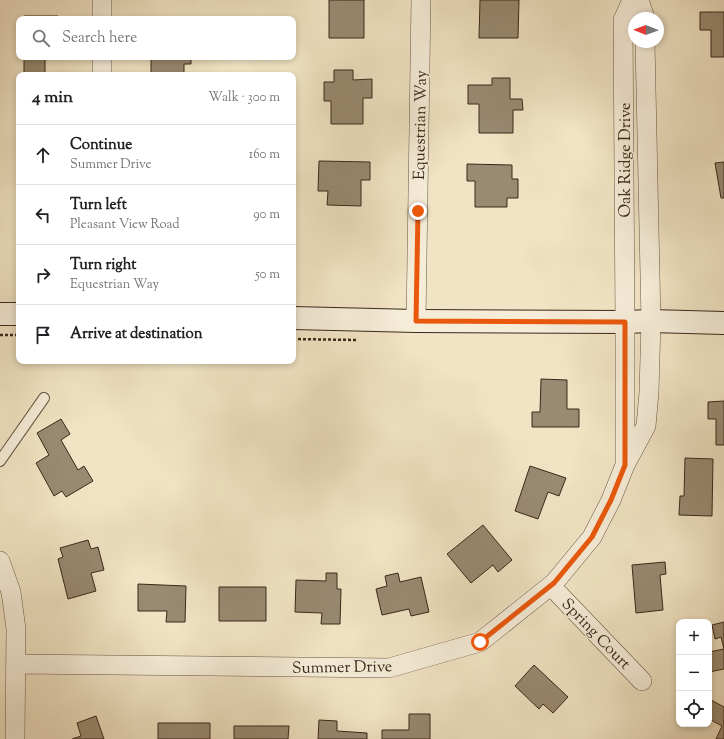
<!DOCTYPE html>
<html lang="en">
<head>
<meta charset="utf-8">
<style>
	body { margin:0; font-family:"Sorts Mill Goudy",serif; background:#f2f2f2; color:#202124 }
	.controls { position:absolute; right:12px; bottom:12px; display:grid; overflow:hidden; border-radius:8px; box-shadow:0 2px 6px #0003 }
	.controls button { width:36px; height:36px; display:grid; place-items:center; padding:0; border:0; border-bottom:1px solid #e0e0e0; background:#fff; color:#202124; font:20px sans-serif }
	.compass { position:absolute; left:628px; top:12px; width:36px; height:36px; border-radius:50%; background:#fff; box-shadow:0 2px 6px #0003; rotate:271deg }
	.stop { position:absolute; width:12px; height:12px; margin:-9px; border:3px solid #ea580c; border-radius:50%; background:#fff }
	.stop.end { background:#ea580c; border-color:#fff; box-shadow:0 1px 4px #0008 }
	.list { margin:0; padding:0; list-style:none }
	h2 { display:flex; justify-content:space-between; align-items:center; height:52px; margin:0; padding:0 16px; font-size:17px }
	h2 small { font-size:13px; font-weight:400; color:#757577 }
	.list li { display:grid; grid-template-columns:26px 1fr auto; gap:12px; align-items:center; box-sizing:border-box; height:60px; padding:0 16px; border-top:1px solid #e0e0e0 }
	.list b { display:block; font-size:15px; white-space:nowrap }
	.list p { margin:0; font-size:13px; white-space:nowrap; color:#757577 }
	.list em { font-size:13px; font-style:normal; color:#757577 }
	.icon { flex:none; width:22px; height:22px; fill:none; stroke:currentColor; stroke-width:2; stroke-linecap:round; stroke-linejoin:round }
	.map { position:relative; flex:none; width:724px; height:739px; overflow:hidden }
	.search { position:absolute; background:#fff; box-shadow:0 2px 6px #0003; left:16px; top:16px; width:280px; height:44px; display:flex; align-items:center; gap:10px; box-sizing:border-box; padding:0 14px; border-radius:8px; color:#757577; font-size:15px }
	.panel { position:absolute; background:#fff; box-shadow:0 2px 6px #0003; left:16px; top:72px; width:280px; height:292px; border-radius:8px }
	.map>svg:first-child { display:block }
	.building { fill:#998a72; stroke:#39281a }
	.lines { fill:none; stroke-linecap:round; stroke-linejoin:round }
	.service-casing { stroke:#675744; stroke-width:12 }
	.minor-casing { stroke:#675744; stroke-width:20 }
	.secondary-casing { stroke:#39281a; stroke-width:24 }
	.path { stroke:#39281a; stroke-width:2.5; stroke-dasharray:3 2; stroke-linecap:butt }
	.service { stroke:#f6edd9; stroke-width:10 }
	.minor { stroke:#f6edd9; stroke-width:19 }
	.secondary { stroke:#f6edd9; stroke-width:22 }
	.route { stroke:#ea580c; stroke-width:5 }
	.labels { text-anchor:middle; stroke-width:3; stroke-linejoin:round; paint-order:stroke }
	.street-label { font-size:16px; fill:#39281a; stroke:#f6edd9 }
</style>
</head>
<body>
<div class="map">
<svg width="724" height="739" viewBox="0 0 724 739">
	<rect width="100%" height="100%" fill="#f1e4c4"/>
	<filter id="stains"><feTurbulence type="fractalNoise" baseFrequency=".005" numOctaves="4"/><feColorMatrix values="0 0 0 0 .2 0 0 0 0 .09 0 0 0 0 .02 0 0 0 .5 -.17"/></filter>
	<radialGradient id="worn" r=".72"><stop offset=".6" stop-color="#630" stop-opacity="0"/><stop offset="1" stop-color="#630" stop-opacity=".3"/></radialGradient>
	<!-- building -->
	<path class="building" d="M 329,0 L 364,0 L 364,38 L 329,38 Z
		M 480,0 L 519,0 L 518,38 L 479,38 Z
		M 700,12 L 724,12 L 724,57 L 711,57 L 711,30 L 700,30 Z
		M 24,16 L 58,16 L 58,19 L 24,19 Z
		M 24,57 L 45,57 L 45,75 L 24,75 Z
		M 151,57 L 191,57 L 191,64 L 184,64 L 184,74 L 151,75 Z
		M 334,70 L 353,70 L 353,80 L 372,79 L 372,98 L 363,98 L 363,124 L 331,124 L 331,101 L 324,101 L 324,82 L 334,82 Z
		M 492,78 L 510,78 L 510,99 L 522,99 L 523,110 L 513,110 L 513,133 L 479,133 L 479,104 L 468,104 L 468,85 L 492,85 Z
		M 319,161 L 370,162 L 370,180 L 361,180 L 361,206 L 327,205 L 328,191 L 318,191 Z
		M 724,162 L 724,198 L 721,198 L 715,163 Z
		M 467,164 L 512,165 L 512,179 L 518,179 L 518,198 L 507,198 L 507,207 L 475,207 L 475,181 L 467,181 Z
		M 541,379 L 567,380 L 567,409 L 579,409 L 579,427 L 532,427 L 532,412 L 540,412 Z
		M 724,401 L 724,445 L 716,445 L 716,419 L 708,419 L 708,402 Z
		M 61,419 L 70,434 L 61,440 L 78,470 L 84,466 L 93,481 L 66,497 L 62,491 L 54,496 L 36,463 L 49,455 L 37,433 Z
		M 685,458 L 713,459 L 712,516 L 679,515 L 680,496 L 684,496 Z
		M 530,466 L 566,478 L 559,496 L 548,492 L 538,519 L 515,511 Z
		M 483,525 L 512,560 L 498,572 L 493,565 L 471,583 L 447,554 Z
		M 88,540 L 91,549 L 98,547 L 104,570 L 91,573 L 96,591 L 68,599 L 58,559 L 63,557 L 60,548 Z
		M 665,562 L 666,574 L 660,575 L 663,610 L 636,613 L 632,565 Z
		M 326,573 L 337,573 L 337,589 L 341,589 L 340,624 L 321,624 L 322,613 L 295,612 L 296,580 L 326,581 Z
		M 398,573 L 400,582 L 421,577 L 429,612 L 411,616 L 409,609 L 382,615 L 376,589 L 387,586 L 385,576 Z
		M 138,584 L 186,586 L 185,622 L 166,622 L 167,611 L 138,611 Z
		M 219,587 L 266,587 L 266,621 L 219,621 Z
		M 724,622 L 724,669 L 709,672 L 709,652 L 724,649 L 721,637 L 715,639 L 712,625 Z
		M 534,665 L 568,697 L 553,713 L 543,704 L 539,709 L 515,686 Z
		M 709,699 L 724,707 L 724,739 L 716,739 L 722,726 L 709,719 Z
		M 409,714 L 430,714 L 430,739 L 382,739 L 382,730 L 409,730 Z
		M 96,716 L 104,739 L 72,739 L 81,736 L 77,723 Z
		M 319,720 L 337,721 L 337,731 L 367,733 L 367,739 L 318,739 Z
		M 158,723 L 210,723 L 210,739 L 158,739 Z
		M 234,726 L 289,726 L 288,739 L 234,739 Z"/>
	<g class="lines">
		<!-- service casing -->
		<g class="service-casing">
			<path id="service" d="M 0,461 L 44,398"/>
		</g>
		<!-- minor casing -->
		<g class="minor-casing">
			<path id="minor" d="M 102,0 L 102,19
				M 639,0 L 645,18
				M 102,57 L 102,75
				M 416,321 L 421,0
				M 625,463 L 625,322 L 623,20 L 632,0
				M 0,561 L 11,592 L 16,629 L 15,739
				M 551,586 L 642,681
				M 16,664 L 389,668 L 480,642 L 554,583 L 592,537 L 611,500 L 625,465 L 646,426 L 649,392 L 651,321 L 645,42"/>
		</g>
		<!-- secondary casing -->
		<g class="secondary-casing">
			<path id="secondary" d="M 0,314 L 19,314
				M 293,318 L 416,321 L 625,322 L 651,321 L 724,323"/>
		</g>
		<!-- path -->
		<path class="path" d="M 0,335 L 19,335
			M 293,339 L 356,340"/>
		<!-- service -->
		<use href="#service" class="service"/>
		<!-- minor -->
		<use href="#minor" class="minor"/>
		<!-- secondary -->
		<use href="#secondary" class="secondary"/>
	</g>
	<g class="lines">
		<!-- route -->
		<path class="route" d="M 418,211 L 416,321 L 625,322 L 625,465 L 611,500 L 592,537 L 554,583 L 480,642"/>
	</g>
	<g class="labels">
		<!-- street labels -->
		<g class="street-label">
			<text transform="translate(419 125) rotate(-89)" y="6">Equestrian Way</text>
			<text transform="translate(624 160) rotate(-90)" y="6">Oak Ridge Drive</text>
			<text transform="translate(597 633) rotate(46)" y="6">Spring Court</text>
			<text transform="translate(342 666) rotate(-1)" y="6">Summer Drive</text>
		</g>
	</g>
	<rect width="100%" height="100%" filter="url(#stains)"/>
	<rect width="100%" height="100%" fill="url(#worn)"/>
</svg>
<div class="controls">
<button>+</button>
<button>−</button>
<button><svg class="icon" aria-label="locate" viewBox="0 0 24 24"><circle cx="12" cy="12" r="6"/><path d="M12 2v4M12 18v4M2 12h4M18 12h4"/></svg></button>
</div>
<svg class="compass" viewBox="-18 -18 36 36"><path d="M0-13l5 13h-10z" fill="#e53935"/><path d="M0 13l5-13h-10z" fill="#757577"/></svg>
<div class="stop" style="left:480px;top:642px"></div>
<div class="stop end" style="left:418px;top:211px"></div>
<div class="search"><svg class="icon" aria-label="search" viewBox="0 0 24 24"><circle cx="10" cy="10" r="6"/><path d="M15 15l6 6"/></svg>Search here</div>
<section class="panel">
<h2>4 min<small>Walk · 300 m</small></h2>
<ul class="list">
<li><svg class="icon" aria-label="ahead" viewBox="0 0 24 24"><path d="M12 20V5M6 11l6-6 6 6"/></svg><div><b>Continue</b><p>Summer Drive</p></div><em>160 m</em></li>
<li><svg class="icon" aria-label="left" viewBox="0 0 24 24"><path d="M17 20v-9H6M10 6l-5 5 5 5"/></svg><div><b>Turn left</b><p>Pleasant View Road</p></div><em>90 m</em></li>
<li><svg class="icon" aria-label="right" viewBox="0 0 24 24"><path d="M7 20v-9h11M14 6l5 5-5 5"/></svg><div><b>Turn right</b><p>Equestrian Way</p></div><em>50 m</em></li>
<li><svg class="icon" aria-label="arrive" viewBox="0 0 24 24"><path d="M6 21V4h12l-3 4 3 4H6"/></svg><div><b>Arrive at destination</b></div></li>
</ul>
</section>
</div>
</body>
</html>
